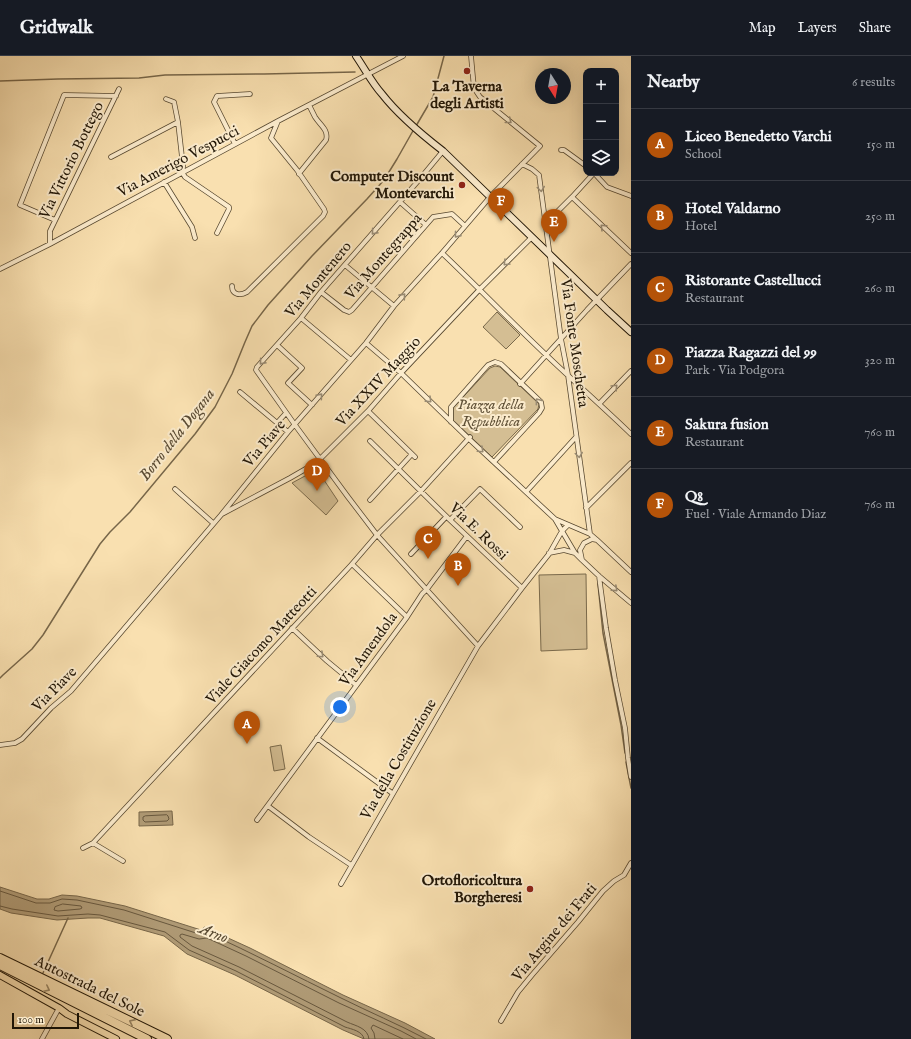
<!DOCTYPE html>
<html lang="en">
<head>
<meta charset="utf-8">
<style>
	body { margin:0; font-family:"IM FELL English",serif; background:#20242c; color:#f1f3f6 }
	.controls { position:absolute; right:12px; top:12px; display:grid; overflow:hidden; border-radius:8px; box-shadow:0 4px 16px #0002 }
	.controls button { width:36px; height:36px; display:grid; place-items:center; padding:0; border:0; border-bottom:1px solid #363941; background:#171b24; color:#f1f3f6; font:20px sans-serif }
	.compass { position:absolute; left:535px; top:12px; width:36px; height:36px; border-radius:50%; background:#171b24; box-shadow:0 4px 16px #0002; rotate:169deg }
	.scale { position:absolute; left:12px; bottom:10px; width:67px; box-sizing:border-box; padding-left:4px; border:2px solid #211606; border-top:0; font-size:11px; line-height:14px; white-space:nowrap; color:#211606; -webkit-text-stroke:3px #fbebcc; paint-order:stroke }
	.you { position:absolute; left:340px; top:651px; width:14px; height:14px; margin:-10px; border:3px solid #fff; border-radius:50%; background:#1a73e8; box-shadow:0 0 0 6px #1a73e833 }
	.badge { display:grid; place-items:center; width:26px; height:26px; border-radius:50%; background:#b45309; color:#fff; font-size:13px; font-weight:700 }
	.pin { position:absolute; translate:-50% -33px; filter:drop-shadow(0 1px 2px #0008) }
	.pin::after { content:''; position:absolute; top:21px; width:14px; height:12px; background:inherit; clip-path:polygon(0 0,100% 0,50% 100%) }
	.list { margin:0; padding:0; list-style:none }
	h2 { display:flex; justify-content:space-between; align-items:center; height:52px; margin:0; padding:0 16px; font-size:17px }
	h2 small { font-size:13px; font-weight:400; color:#9ea1a6 }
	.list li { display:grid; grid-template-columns:26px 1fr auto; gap:12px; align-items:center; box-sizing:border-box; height:72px; padding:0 16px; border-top:1px solid #363941 }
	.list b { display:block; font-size:15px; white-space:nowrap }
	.list p { margin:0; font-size:13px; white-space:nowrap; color:#9ea1a6 }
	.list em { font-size:13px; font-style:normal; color:#9ea1a6 }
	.icon { flex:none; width:22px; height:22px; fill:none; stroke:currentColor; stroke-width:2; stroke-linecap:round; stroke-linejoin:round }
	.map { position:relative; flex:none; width:631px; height:983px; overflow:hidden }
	header { display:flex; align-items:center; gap:24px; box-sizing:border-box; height:56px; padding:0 20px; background:#171b24; border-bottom:1px solid #363941 }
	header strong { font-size:19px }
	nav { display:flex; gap:22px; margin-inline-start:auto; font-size:14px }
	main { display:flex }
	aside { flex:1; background:#171b24 }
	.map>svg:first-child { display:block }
	.green { fill:#d4be93; stroke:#7a6a4c }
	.water { fill:#b09b76; stroke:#776649 }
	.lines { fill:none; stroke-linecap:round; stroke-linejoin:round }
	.shore { stroke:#68583e; stroke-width:1 }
	.stream { stroke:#776649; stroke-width:1.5 }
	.street-casing { stroke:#574830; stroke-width:5.5 }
	.secondary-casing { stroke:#211606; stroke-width:8 }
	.primary-casing { stroke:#211606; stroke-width:8 }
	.highway-casing { stroke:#211606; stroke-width:10 }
	.street { stroke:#fbebcc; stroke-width:4 }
	.secondary { stroke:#fbebcc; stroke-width:6 }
	.primary { stroke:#f9e0b0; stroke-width:6 }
	.highway { stroke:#f9e0b0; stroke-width:8 }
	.oneway { stroke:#998b73 }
	.oneway2 { stroke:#988564 }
	.poi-dot { fill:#8f2418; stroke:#fbebcc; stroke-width:1.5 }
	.labels { text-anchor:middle; stroke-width:4; stroke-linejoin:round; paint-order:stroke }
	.poi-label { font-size:15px; font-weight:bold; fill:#211606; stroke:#fbebcc; text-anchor:end }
	.street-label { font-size:15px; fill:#211606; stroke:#fbebcc }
	.park-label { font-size:15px; font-style:italic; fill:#605137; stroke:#fbebcc }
	.water-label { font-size:16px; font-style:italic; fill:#5a4b33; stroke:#fbebcc }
</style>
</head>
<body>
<header>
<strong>Gridwalk</strong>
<nav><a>Map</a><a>Layers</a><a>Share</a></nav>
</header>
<main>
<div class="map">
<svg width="631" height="983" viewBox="0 0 631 983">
	<rect width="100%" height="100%" fill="#f9e0b0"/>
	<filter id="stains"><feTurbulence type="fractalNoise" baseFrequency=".005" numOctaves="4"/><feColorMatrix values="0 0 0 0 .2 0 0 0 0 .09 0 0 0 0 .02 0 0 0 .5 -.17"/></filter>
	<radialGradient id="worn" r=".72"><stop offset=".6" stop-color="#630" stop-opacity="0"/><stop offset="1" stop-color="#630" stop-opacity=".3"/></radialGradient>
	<!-- green -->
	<path class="green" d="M 497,256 L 520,279 L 506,293 L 483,271 Z
		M 495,310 L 500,311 L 539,348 L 538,353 L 492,401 L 453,364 L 453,352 L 490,312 Z
		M 316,414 L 318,415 L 338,445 L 326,459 L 292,427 Z
		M 586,518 L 587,593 L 541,595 L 539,519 Z
		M 281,689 L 285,713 L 274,715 L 270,691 Z"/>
	<!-- water -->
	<path class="water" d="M 172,755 L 173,769 L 139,770 L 139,756 Z
		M 0,831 L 37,843 L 49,843 L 62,839 L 77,840 L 125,850 L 201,874 L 204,871 L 250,892 L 343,939 L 405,967 L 435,983 L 364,983 L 343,974 L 235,919 L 187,898 L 164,880 L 100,862 L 88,862 L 57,864 L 11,857 L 0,853 Z"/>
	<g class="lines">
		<!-- shore -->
		<path class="shore" d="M 167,759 L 168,760 L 169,763 L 167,765 L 145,766 L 143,764 L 143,761 L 145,760 Z
			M 0,835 L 36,847 L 50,847 L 62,843 L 77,844 L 124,854 L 199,878 L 206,876 C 252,897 296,920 341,942 C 369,956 398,968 426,983
			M 63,848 L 81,850 L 82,852 L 80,853 L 58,855 L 54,854 L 55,851 Z
			M 0,850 L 12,853 L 58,860 L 88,858 L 100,859 L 165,876 L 189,894 L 236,915 L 345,971 C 351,973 363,975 364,983
			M 369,983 C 368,972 356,970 347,966 L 239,911 L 192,890 L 180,881 L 180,879 L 182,878 L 199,883 L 207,882 L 246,900 L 339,947 L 401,975 L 416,983
			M 375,983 L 374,977 L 371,972 L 373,969 L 403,983"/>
		<!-- stream -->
		<path class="stream" d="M 0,25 L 58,23 L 139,22 L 165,19 L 264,18 L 355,16
			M 416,70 L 433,41 L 444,0
			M 598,528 L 603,577 L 621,669 L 625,697
			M 0,622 L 3,619 L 32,593 L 43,579 L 100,488 L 110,476 L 130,456 L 195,378 L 215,351 L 232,318 L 245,286 L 252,270 L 268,249 L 312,200 L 367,143 L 384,124 L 397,103 L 414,73
			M 626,706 L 631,732
			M 43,917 L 68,862"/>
		<!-- street casing -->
		<g class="street-casing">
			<path id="street" d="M 166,43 L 174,46 L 178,66 L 183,110 L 182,116
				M 235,88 L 214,46 L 217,40 L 250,38
				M 561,94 L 564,94 L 586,110
				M 443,95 L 419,124 L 321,236 L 301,262 L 257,311 L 256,314 L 295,369 L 348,441 L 377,479 L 478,590
				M 111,101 L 178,66
				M 522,108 L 532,113 L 539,119 L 561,283 L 568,319 L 590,478
				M 182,116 L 185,121 L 229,151 L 229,153 L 217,177
				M 594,117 L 607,131 L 631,140
				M 299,118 L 301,115 L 326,84 C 329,74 320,69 315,61 C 313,57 311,53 309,49
				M 164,126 L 192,171 L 195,182
				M 572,141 L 631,197
				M 400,146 L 426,169
				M 55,164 L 20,149 L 64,39 L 116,40
				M 546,167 L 572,141 L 594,117
				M 50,188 L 50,175 L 119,33
				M 442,197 C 476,229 508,263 542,295 C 571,323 602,350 631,378
				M 345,209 L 394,250
				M 0,213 L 50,188 L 278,65 L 403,0
				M 232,230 C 232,239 240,240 247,236 L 323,160 L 325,156 L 324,153 L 297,114 L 271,82 L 278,65
				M 321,236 L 344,254 L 349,256 L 352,254 L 433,161 L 452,158 L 465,170
				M 301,262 L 351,304
				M 366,287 L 401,317 L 469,383 L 555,463
				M 277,289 L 302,312 L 288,327 L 312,349
				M 520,328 L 587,254 L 631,208
				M 240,336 L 288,376
				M 599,348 L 631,315
				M 368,355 L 415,401
				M 451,366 L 451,351 L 488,309 L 495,306 L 501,308 L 541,346 L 542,352 L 539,357 L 494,406
				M 277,367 L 286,357
				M 370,385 L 450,464 L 522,532
				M 175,433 L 213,467
				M 526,436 L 576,381
				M 370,444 L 412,398
				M 586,452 L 631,407
				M 222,458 L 290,422 L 316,407 L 368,355 L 401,317 L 480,233 L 532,181
				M 450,464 L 480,433 L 520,471
				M 568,469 L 562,475 L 575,497 L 582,504
				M 549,497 L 564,494 L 575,497
				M 411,498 L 446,461
				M 352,508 L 407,561
				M 631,516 L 597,484 L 592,483 L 584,487 L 580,494 L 582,504 L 599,520 L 631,547
				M 599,520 L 606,572 L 615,624 L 625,672 L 628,702 L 631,721
				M 292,572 L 327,605 L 356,629
				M 317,682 L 392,737
				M 0,689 L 15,687 L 22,683 L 51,652 L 71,635 L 221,459 L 288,376 L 366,287 L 394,250 L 442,197 L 490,141 L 540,90 L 480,41 L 474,32 L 471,0
				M 268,750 L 309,781 L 351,809
				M 257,764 L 407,561 L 422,538 L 427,533 L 467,480
				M 83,792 L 93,787
				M 123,805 L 93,787 L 352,508 L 377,479 L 421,435 L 470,381
				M 341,828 L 478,590 L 522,532 L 549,498 L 562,475 L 555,463 L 590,478 L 597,484
				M 501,965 L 518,936 L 532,919 L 578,866 L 603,835 L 614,825 L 624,819 L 631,807
				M 42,983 L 59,952"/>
		</g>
		<!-- secondary casing -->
		<g class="secondary-casing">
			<path id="secondary" d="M 356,0 C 365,13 372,27 382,38 C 399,60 421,78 443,95 L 607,254 L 631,276"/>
		</g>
		<!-- primary casing -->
		<g class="primary-casing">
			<path id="primary" d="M 0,919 L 59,952 L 67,958 L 116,983"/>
		</g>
		<!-- highway casing -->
		<g class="highway-casing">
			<path id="highway" d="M 0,902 L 167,983
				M 0,909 L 147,983"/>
		</g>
		<!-- street -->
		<use href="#street" class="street"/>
		<!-- secondary -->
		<use href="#secondary" class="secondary"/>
		<!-- primary -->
		<use href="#primary" class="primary"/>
		<!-- highway -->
		<use href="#highway" class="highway"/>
	</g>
	<!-- one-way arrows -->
	<defs><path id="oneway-chevron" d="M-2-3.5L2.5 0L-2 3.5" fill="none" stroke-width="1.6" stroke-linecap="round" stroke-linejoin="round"/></defs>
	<g class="oneway">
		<use href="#oneway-chevron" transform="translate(509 65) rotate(39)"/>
		<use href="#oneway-chevron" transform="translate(541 133) rotate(82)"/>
		<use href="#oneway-chevron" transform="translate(603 171) rotate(-136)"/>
		<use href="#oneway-chevron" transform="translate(374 176) rotate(131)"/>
		<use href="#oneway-chevron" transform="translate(457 179) rotate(129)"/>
		<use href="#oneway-chevron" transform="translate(506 207) rotate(135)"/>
		<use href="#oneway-chevron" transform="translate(403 240) rotate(-48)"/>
		<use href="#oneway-chevron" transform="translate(262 306) rotate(131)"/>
		<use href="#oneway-chevron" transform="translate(615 331) rotate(-46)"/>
		<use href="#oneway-chevron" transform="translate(320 340) rotate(-49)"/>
		<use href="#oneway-chevron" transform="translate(429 344) rotate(44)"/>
		<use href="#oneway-chevron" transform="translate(538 345) rotate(-126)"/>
		<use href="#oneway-chevron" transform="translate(481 394) rotate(43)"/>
		<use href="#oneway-chevron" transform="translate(579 399) rotate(82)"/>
		<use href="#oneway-chevron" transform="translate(615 533) rotate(42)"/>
		<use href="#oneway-chevron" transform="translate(321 599) rotate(43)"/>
	</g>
	<g class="oneway2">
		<use href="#oneway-chevron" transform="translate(47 933) rotate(27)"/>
		<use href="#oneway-chevron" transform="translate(132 966) rotate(-154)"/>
	</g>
	<!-- markers -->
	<g class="poi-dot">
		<circle cx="467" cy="15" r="4"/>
		<circle cx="462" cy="129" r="4"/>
		<circle cx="530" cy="833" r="4"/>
	</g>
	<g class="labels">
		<!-- poi labels -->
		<g class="poi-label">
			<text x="467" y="35" text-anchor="middle">La Taverna<tspan x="467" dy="17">degli Artisti</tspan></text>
			<text x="454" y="125">Computer Discount<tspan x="454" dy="17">Montevarchi</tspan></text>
			<text x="522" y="829">Ortofloricoltura<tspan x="522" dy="17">Borgheresi</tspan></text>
		</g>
		<!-- street labels -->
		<g class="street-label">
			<text transform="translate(71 104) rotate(-64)" y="5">Via Vittorio Bottego</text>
			<text transform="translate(178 105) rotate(-28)" y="5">Via Amerigo Vespucci</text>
			<text transform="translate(383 200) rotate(-49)" y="5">Via Montegrappa</text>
			<text transform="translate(318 223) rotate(-50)" y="5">Via Montenero</text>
			<text transform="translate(575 287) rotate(82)" y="5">Via Fonte Moschetta</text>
			<text transform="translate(378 325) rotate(-47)" y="5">Via XXIV Maggio</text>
			<text transform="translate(264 387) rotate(-50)" y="5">Via Piave</text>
			<text transform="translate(479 475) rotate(44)" y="5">Via E. Rossi</text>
			<text transform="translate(261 589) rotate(-47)" y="5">Viale Giacomo Matteotti</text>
			<text transform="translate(368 593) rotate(-54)" y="5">Via Amendola</text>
			<text transform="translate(54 633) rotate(-45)" y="5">Via Piave</text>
			<text transform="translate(398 703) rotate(-60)" y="5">Via della Costituzione</text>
			<text transform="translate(554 876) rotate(-50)" y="5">Via Argine dei Frati</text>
			<text transform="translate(90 930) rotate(26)" y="5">Autostrada del Sole</text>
		</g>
		<!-- park labels -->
		<g class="park-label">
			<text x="491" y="353">Piazza della<tspan x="491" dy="17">Repubblica</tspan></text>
		</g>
		<!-- water labels -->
		<g class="water-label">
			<text transform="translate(176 378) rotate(-52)" y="6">Borro della Dogana</text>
			<text transform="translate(214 876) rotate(21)" y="6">Arno</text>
		</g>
	</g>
	<rect width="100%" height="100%" filter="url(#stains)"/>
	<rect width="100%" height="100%" fill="url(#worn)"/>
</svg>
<div class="controls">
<button>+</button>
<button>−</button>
<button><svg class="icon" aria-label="layers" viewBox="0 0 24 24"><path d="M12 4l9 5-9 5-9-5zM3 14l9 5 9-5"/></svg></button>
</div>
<svg class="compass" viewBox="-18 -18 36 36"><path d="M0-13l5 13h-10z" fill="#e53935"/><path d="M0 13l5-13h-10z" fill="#9ea1a6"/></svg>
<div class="scale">100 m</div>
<div class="you"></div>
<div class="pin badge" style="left:247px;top:688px">A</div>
<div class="pin badge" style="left:458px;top:530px">B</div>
<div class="pin badge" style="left:428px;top:503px">C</div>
<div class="pin badge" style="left:317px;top:435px">D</div>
<div class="pin badge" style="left:554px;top:186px">E</div>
<div class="pin badge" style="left:501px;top:165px">F</div>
</div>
<aside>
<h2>Nearby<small>6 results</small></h2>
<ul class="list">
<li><span class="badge">A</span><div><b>Liceo Benedetto Varchi</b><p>School</p></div><em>150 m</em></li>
<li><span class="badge">B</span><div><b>Hotel Valdarno</b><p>Hotel</p></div><em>250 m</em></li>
<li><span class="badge">C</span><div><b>Ristorante Castellucci</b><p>Restaurant</p></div><em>260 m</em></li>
<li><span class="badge">D</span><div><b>Piazza Ragazzi del 99</b><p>Park · Via Podgora</p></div><em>320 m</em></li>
<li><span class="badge">E</span><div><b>Sakura fusion</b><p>Restaurant</p></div><em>760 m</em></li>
<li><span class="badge">F</span><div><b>Q8</b><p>Fuel · Viale Armando Diaz</p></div><em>760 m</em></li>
</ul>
</aside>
</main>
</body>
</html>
